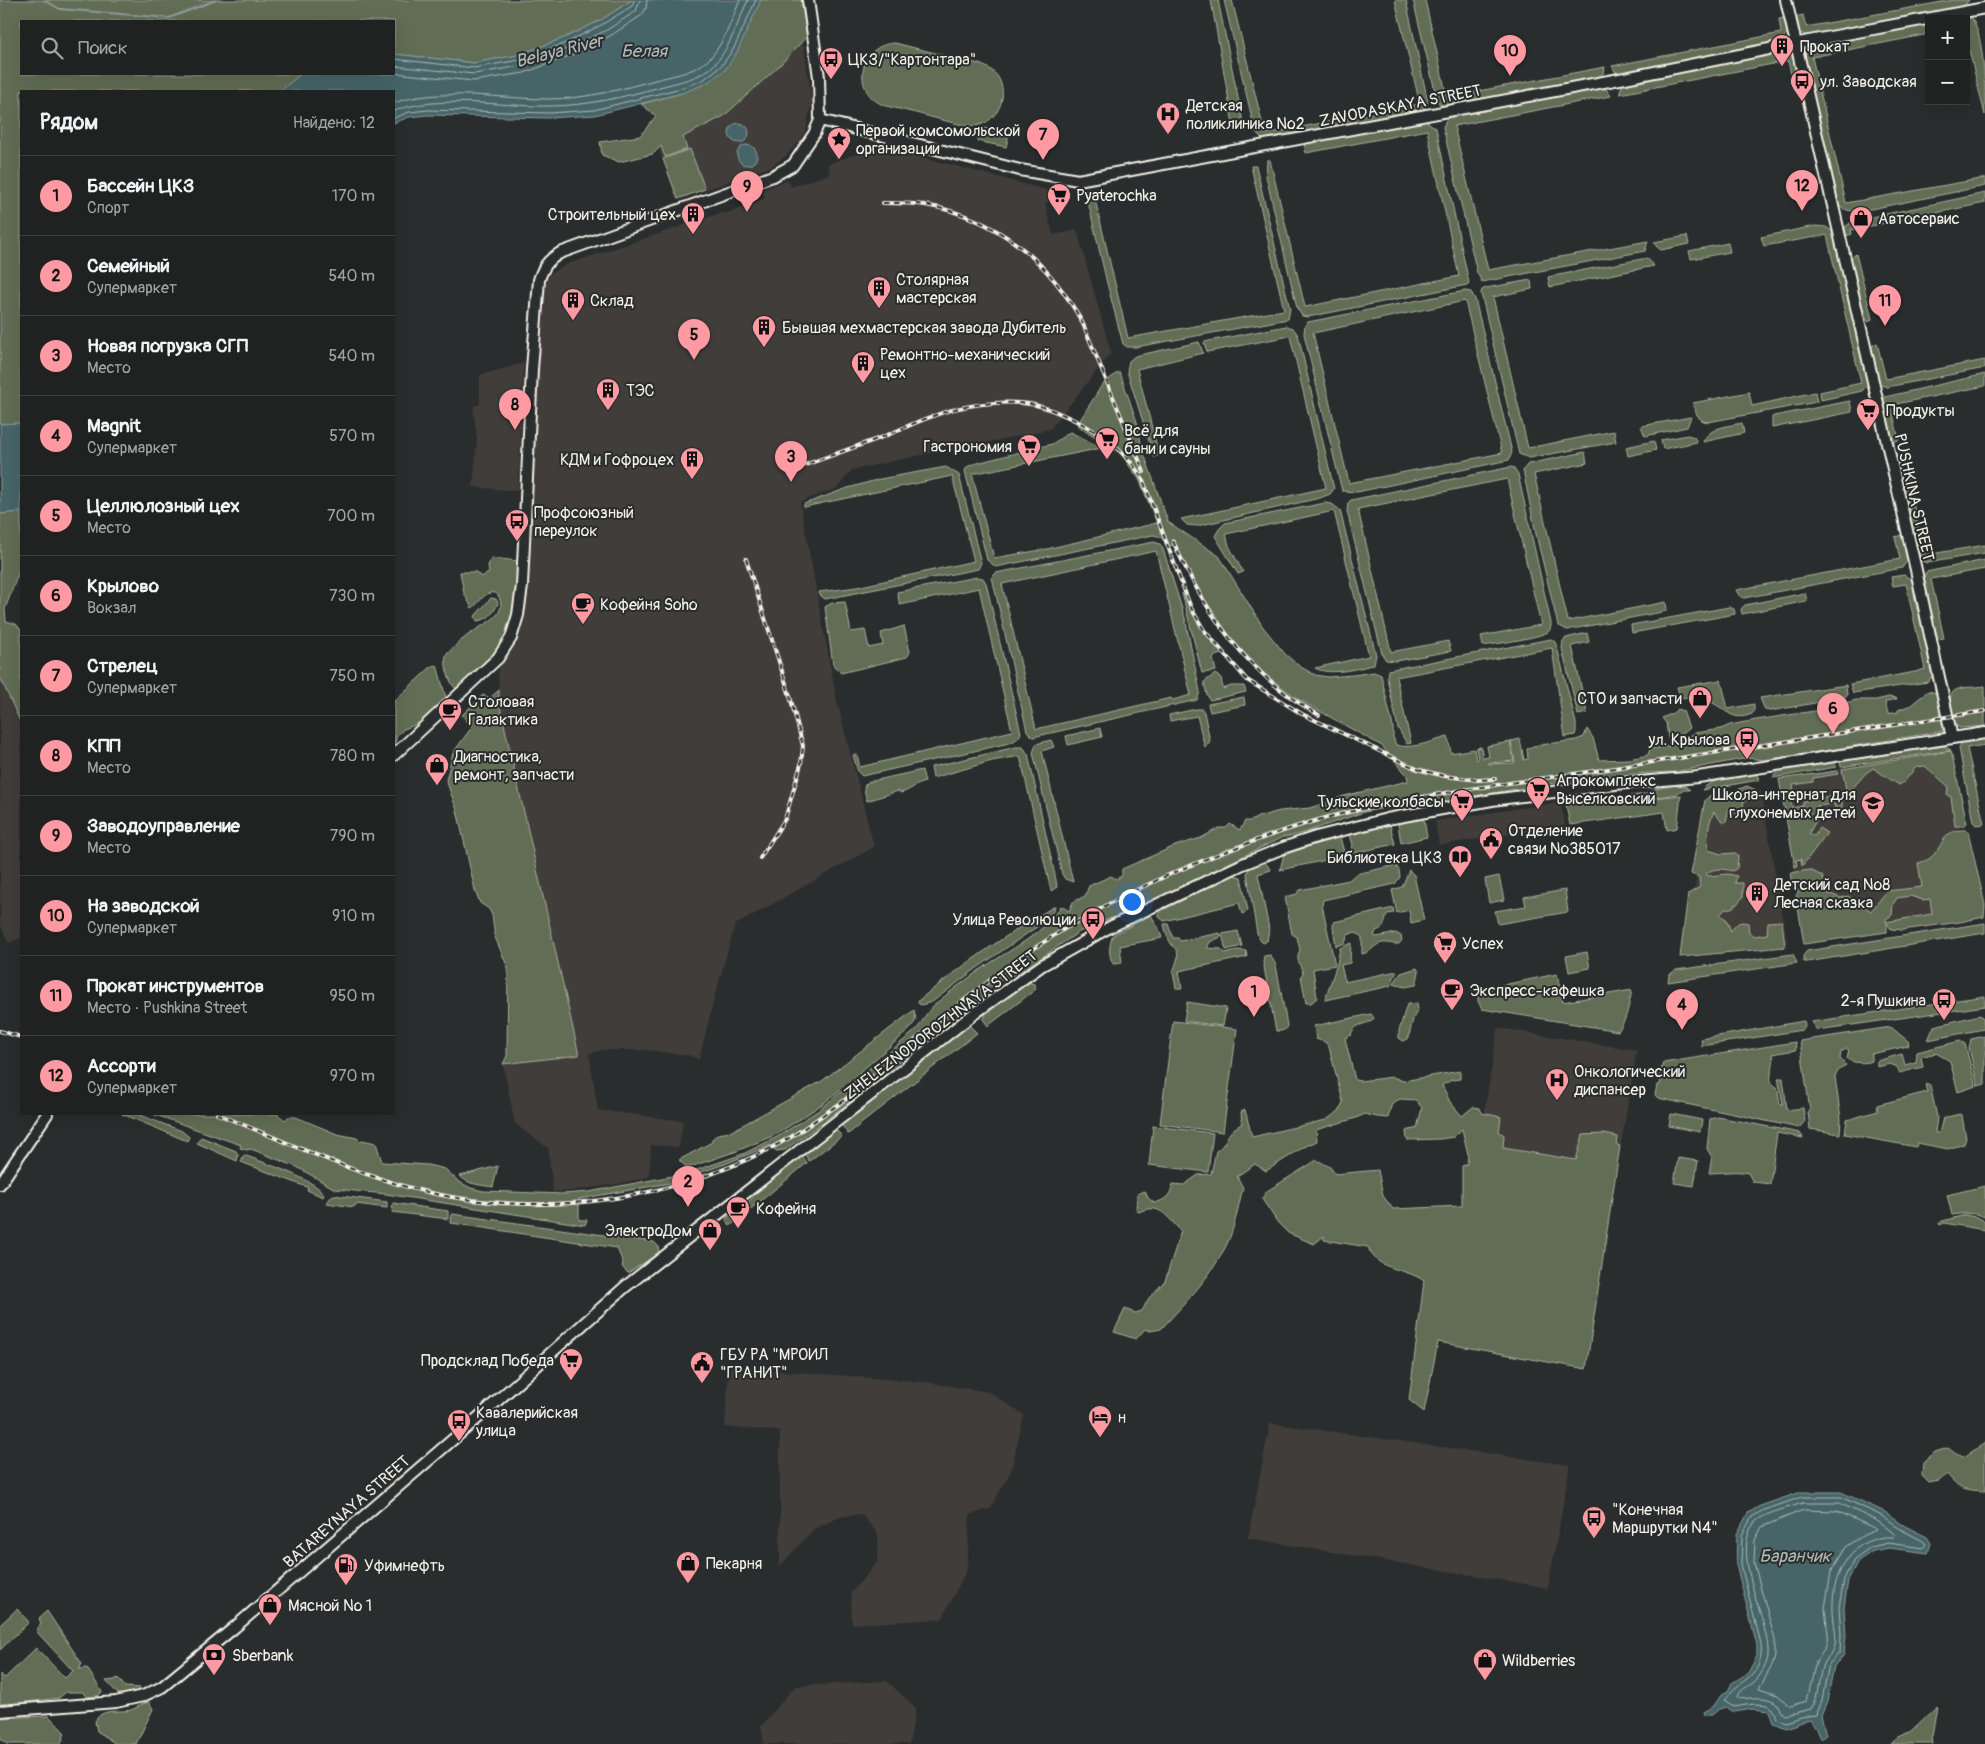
<!DOCTYPE html>
<html lang="ru">
<head>
<meta charset="utf-8">
<style>
	body { margin:0; font-family:Pangolin,sans-serif; background:#282a2a; color:#f1f3f6 }
	.controls { position:absolute; right:15px; top:15px; display:grid; overflow:hidden; border-radius:0px; box-shadow:0 5px 20px #0002 }
	.controls button { width:45px; height:45px; display:grid; place-items:center; padding:0; border:0; border-bottom:1px solid #3d3f40; background:#202222; color:#f1f3f6; font:25px sans-serif }
	.you { position:absolute; left:1131px; top:901px; width:18px; height:18px; margin:-12px; border:4px solid #fff; border-radius:50%; background:#1a73e8; box-shadow:0 0 0 8px #1a73e833 }
	.badge { display:grid; place-items:center; width:32px; height:32px; border-radius:50%; background:#ff9aa2; color:#111; font-size:16px; font-weight:700 }
	.pin { position:absolute; translate:-50% -41px; filter:drop-shadow(0 1px 2px #0008) }
	.pin::after { content:''; position:absolute; top:26px; width:18px; height:15px; background:inherit; clip-path:polygon(0 0,100% 0,50% 100%) }
	.list { margin:0; padding:0; list-style:none }
	h2 { display:flex; justify-content:space-between; align-items:center; height:65px; margin:0; padding:0 20px; font-size:21px }
	h2 small { font-size:16px; font-weight:400; color:#a2a4a5 }
	.list li { display:grid; grid-template-columns:32px 1fr auto; gap:15px; align-items:center; box-sizing:border-box; height:80px; padding:0 20px; border-top:1px solid #3d3f40 }
	.list b { display:block; font-size:19px; white-space:nowrap }
	.list p { margin:0; font-size:16px; white-space:nowrap; color:#a2a4a5 }
	.list em { font-size:16px; font-style:normal; color:#a2a4a5 }
	.icon { flex:none; width:28px; height:28px; fill:none; stroke:currentColor; stroke-width:2; stroke-linecap:round; stroke-linejoin:round }
	.map { position:relative; flex:none; width:1985px; height:1744px; overflow:hidden }
	.search { position:absolute; background:#202222; box-shadow:0 5px 20px #0002; left:20px; top:20px; width:375px; height:55px; display:flex; align-items:center; gap:12px; box-sizing:border-box; padding:0 18px; border-radius:0px; color:#a2a4a5; font-size:19px }
	.panel { position:absolute; background:#202222; box-shadow:0 5px 20px #0002; left:20px; top:90px; width:375px; height:1025px; border-radius:0px }
	.map>svg:first-child { display:block }
	.built { fill:#403d3b }
	.green { fill:#626d54; stroke:#abaf9e; fill-rule:evenodd }
	.water { fill:#476569; stroke:#8c9d9c }
	.lines { fill:none; stroke-linecap:round; stroke-linejoin:round }
	.shore { stroke:#afb9b5; stroke-width:1 }
	.stream { stroke:#8c9d9c; stroke-width:2 }
	.secondary-casing { stroke:#f4f1e8; stroke-width:14 }
	.secondary { stroke:#2a2d2e; stroke-width:10 }
	.rail-casing { stroke:#f4f1e8; stroke-width:4 }
	.rail { stroke:#2a2d2e; stroke-width:2; stroke-dasharray:5.5; stroke-linecap:butt }
	.labels { text-anchor:middle; stroke-width:4; stroke-linejoin:round; paint-order:stroke }
	.poi-label { font-size:16px; fill:#f4f1e8; stroke:#2a2d2e; text-anchor:start }
	.street-label { font-size:16px; fill:#f4f1e8; stroke:#2a2d2e }
	.water-label { font-size:18px; font-style:italic; fill:#afb9b5; stroke:#2a2d2e }
</style>
</head>
<body>
<div class="map">
<svg width="1985" height="1744" viewBox="0 0 1985 1744">
	<rect width="100%" height="100%" fill="#2a2d2e"/>
	<filter id="ink" filterUnits="userSpaceOnUse"><feTurbulence type="fractalNoise" baseFrequency=".02" numOctaves="2"/><feDisplacementMap in="SourceGraphic" scale="10" xChannelSelector="R" yChannelSelector="G"/><feConvolveMatrix kernelMatrix="1 2 1 2 8 2 1 2 1" color-interpolation-filters="sRGB"/></filter>
	<g filter="url(#ink)">
		<!-- built -->
		<path class="built" d="M 801,40 L 804,47 L 812,101 L 806,130 L 801,139 L 786,156 L 770,167 L 677,200 L 658,147 L 684,137 L 724,116 L 780,65 Z
			M 880,146 L 1069,196 L 1045,203 L 1053,235 L 1077,230 L 1111,353 L 1050,429 L 949,451 L 935,452 L 852,470 L 837,488 L 800,502 L 836,697 L 874,847 L 735,925 L 713,1003 L 699,1060 L 692,1056 L 647,1050 L 602,1050 L 589,1053 L 598,1110 L 683,1121 L 679,1147 L 651,1145 L 649,1177 L 617,1184 L 570,1191 L 553,1192 L 548,1148 L 515,1124 L 503,1064 L 579,1054 L 499,702 L 498,658 L 522,586 L 544,297 L 547,279 L 551,273 L 568,264 L 724,212 L 725,214 L 765,198 L 762,190 L 788,180 L 791,187 L 830,174 L 827,165 L 836,161 Z
			M 524,363 L 518,491 L 473,487 L 477,440 L 473,407 L 480,404 L 480,375 Z
			M 0,678 L 21,729 L 21,938 L 8,943 L 0,923 Z
			M 1943,753 L 1977,909 L 1806,935 L 1779,779 Z
			M 1761,791 L 1788,947 L 1682,956 L 1711,800 Z
			M 1561,802 L 1565,826 L 1439,845 L 1435,821 Z
			M 1498,1028 L 1637,1050 L 1615,1179 L 1478,1152 Z
			M 729,1367 L 926,1382 L 989,1392 L 1024,1415 L 1011,1471 L 991,1508 L 970,1515 L 967,1569 L 942,1619 L 852,1624 L 851,1593 L 878,1561 L 878,1534 L 861,1514 L 840,1517 L 814,1529 L 780,1566 L 780,1431 L 725,1427 Z
			M 1270,1423 L 1570,1465 L 1548,1588 L 1248,1538 Z
			M 887,1681 L 916,1708 L 909,1744 L 764,1744 L 761,1726 L 795,1686 Z"/>
		<!-- green -->
		<path class="green" d="M 0,0 L 632,0 L 601,20 L 564,38 L 518,55 L 474,63 L 394,54 L 394,21 L 21,21 L 21,74 L 301,74 L 280,91 L 21,91 L 21,423 L 0,424 Z
			M 761,0 L 801,0 L 807,36 L 780,65 L 724,116 L 683,137 L 687,149 L 665,157 L 661,146 L 653,154 L 619,162 L 602,155 L 600,142 L 640,136 L 656,116 L 641,104 L 682,93 Z
			M 1211,0 L 1218,0 L 1243,122 L 1233,124 Z
			M 1224,0 L 1232,0 L 1265,134 L 1420,104 L 1395,0 L 1406,0 L 1428,102 L 1424,109 L 1420,111 L 1273,139 L 1262,139 L 1255,131 Z
			M 1413,0 L 1425,0 L 1447,97 L 1605,67 L 1604,72 L 1600,77 L 1447,106 L 1440,105 L 1437,99 Z
			M 1953,0 L 1969,0 L 1963,8 L 1813,35 L 1805,35 L 1800,33 L 1795,17 L 1803,15 L 1806,27 Z
			M 1971,17 C 1985,37 1985,89 1985,115 L 1966,38 L 1966,19 L 1958,19 Z
			M 1785,18 L 1788,32 L 1784,38 L 1777,41 L 1621,74 L 1616,73 L 1612,66 L 1781,33 L 1779,19 Z
			M 1929,24 L 1929,34 L 1812,57 L 1846,203 L 1985,178 L 1985,186 L 1856,212 L 1843,209 L 1839,206 L 1805,58 L 1806,50 L 1810,46 Z
			M 895,43 L 979,64 C 991,68 1000,75 1002,88 C 1005,106 992,125 973,126 C 963,126 952,122 942,120 C 924,115 905,110 886,106 C 850,94 858,44 895,43 Z
			M 1781,51 C 1795,53 1795,64 1798,76 L 1791,74 L 1788,61 L 1620,94 L 1620,90 L 1624,83 Z
			M 1603,88 L 1606,89 L 1611,96 L 1454,126 L 1488,270 L 1648,241 L 1645,251 L 1482,282 L 1477,273 L 1443,127 L 1446,120 L 1449,117 Z
			M 1426,121 L 1436,128 L 1469,283 L 1467,285 L 1308,317 L 1302,316 L 1297,308 L 1266,176 L 1267,160 L 1270,160 L 1305,307 L 1459,276 L 1427,130 L 1306,153 L 1304,143 Z
			M 980,127 L 1009,134 L 1006,147 L 977,141 Z
			M 690,149 L 705,189 L 678,199 L 663,159 Z
			M 1251,166 L 1256,166 L 1290,309 L 1288,319 L 1136,347 L 1127,347 L 1123,344 L 1107,283 L 1086,193 L 1093,191 L 1128,338 L 1284,310 Z
			M 1985,193 L 1985,203 L 1851,230 L 1852,234 L 1846,236 L 1845,227 L 1853,221 Z
			M 1815,226 L 1826,227 L 1833,232 L 1868,384 L 1862,391 L 1821,400 L 1820,392 L 1861,383 L 1827,235 L 1764,246 L 1761,237 Z
			M 1687,236 L 1689,244 L 1661,250 L 1656,246 L 1654,242 Z
			M 1728,243 L 1730,252 L 1691,259 L 1689,251 Z
			M 1856,254 L 1872,319 L 1869,322 L 1864,317 L 1851,258 Z
			M 1647,258 L 1654,266 L 1550,287 L 1548,277 Z
			M 1531,280 L 1532,289 L 1493,297 L 1528,448 L 1614,431 L 1616,442 L 1529,458 L 1519,454 L 1481,293 L 1482,290 L 1486,288 Z
			M 1465,291 L 1471,292 L 1475,299 L 1512,452 L 1509,460 L 1357,492 L 1342,491 L 1304,334 L 1305,325 L 1308,322 ZM 1465,301 L 1502,453 L 1349,483 L 1313,333 Z
			M 1286,326 L 1293,328 L 1298,335 L 1334,489 L 1330,494 L 1320,498 L 1197,526 L 1187,525 L 1181,519 L 1326,488 L 1290,336 L 1207,352 L 1204,342 Z
			M 1199,342 L 1203,353 L 1137,369 L 1159,455 L 1154,457 L 1127,371 L 1129,361 L 1135,356 Z
			M 1877,343 L 1886,379 L 1985,360 L 1985,368 L 1887,387 L 1879,384 L 1871,349 L 1873,345 Z
			M 1117,373 L 1120,373 L 1137,422 L 1142,448 L 1168,522 L 1219,556 L 1263,627 L 1285,654 L 1299,666 L 1315,675 L 1328,677 L 1353,675 L 1374,672 L 1381,675 L 1393,727 L 1393,737 L 1396,745 C 1411,750 1432,741 1448,737 L 1451,753 L 1474,749 L 1476,760 L 1478,759 L 1476,748 L 1481,747 L 1483,758 L 1489,757 L 1487,746 L 1510,742 L 1514,761 L 1490,763 L 1489,762 L 1489,764 L 1515,763 L 1511,741 L 1520,739 L 1524,760 L 1528,759 L 1527,749 L 1533,746 L 1576,740 L 1584,737 L 1587,729 L 1593,738 L 1599,760 L 1629,759 L 1648,755 L 1650,749 L 1671,746 L 1695,733 L 1721,729 L 1730,725 L 1756,720 L 1821,710 L 1856,700 L 1876,700 L 1889,697 L 1896,698 L 1897,699 L 1885,702 L 1888,714 L 1898,712 L 1898,710 L 1911,705 L 1928,691 L 1937,693 C 1942,703 1945,719 1943,731 L 1811,753 L 1764,760 L 1748,758 L 1680,771 L 1679,772 C 1598,773 1510,790 1431,804 L 1418,802 L 1364,812 L 1303,833 L 1287,837 L 1283,837 L 1140,906 L 1079,932 L 1023,970 L 1000,981 L 985,992 L 986,995 L 974,1005 L 904,1057 L 870,1087 L 785,1150 L 776,1151 L 771,1145 L 725,1164 L 670,1183 L 579,1199 L 579,1220 L 587,1220 L 585,1225 L 386,1194 L 335,1189 L 297,1167 L 251,1149 L 247,1150 L 240,1148 L 241,1145 L 153,1114 L 277,1114 L 285,1120 L 288,1117 L 296,1117 L 337,1134 L 357,1138 L 361,1142 L 362,1140 L 376,1143 L 382,1162 L 428,1165 L 445,1169 L 459,1182 L 471,1188 L 483,1191 L 563,1194 L 589,1192 L 688,1173 L 743,1154 L 777,1137 L 819,1110 L 915,1031 C 921,1025 923,1018 928,1012 C 935,1002 962,983 973,975 C 1000,954 1044,936 1061,906 L 1069,911 L 1073,902 L 1085,896 L 1089,886 L 1111,876 L 1116,879 L 1122,876 L 1122,869 L 1175,846 L 1201,838 L 1219,828 L 1226,828 L 1230,824 L 1240,830 L 1245,821 L 1251,821 L 1258,817 L 1280,811 L 1310,808 L 1344,796 L 1408,781 L 1407,775 L 1382,746 L 1298,699 L 1266,675 L 1235,643 L 1203,597 L 1185,564 L 1176,544 L 1167,547 C 1164,539 1161,536 1153,535 L 996,567 L 987,560 L 965,471 L 967,467 L 973,464 L 1052,444 L 1070,432 L 1102,448 L 972,474 L 994,558 L 1047,549 L 1157,523 L 1139,479 L 1120,453 L 1077,425 L 1102,385 Z
			M 1985,374 L 1985,386 L 1891,405 L 1899,440 L 1892,442 L 1883,403 L 1885,397 Z
			M 1749,392 L 1752,406 L 1815,392 L 1817,402 L 1708,422 C 1697,421 1696,412 1693,403 Z
			M 1850,401 L 1852,412 L 1772,428 L 1772,417 L 1774,416 Z
			M 1691,417 L 1687,427 L 1645,436 L 1641,426 Z
			M 1742,423 L 1744,433 L 1703,442 C 1709,427 1728,426 1742,423 Z
			M 1688,435 L 1694,437 L 1697,442 L 1663,449 L 1661,440 Z
			M 1654,441 L 1656,450 L 1628,456 L 1626,447 Z
			M 1585,452 L 1587,463 L 1534,474 L 1568,621 L 1666,602 L 1667,611 L 1567,630 L 1558,625 L 1536,534 L 1523,470 L 1528,464 Z
			M 946,467 L 959,475 L 981,563 L 978,569 L 825,599 L 820,595 L 819,592 L 857,587 L 974,561 L 952,476 L 804,507 L 804,504 L 848,488 L 880,479 Z
			M 1511,467 L 1514,468 L 1518,474 L 1551,623 C 1551,626 1551,628 1549,631 C 1544,637 1494,644 1483,646 L 1481,636 L 1541,625 L 1507,479 L 1358,509 L 1391,652 L 1448,641 L 1451,651 L 1395,661 L 1386,660 L 1382,654 L 1347,511 L 1348,503 L 1351,500 Z
			M 1907,477 L 1925,555 L 1985,545 L 1985,553 L 1927,563 L 1922,561 L 1918,555 L 1902,481 Z
			M 1325,503 L 1332,504 L 1340,510 L 1376,655 L 1374,664 C 1360,669 1328,676 1315,668 L 1369,656 L 1334,511 L 1226,534 L 1229,546 L 1243,572 L 1238,574 L 1215,536 L 1219,529 L 1225,523 Z
			M 21,512 L 21,566 L 5,609 L 6,621 L 16,624 L 21,630 L 21,724 L 0,677 L 0,514 Z
			M 1902,535 L 1907,561 L 1902,568 L 1744,598 C 1739,597 1738,594 1736,590 L 1900,559 L 1895,537 Z
			M 1154,542 L 1160,544 L 1163,549 L 1185,618 L 1200,692 L 1197,700 L 1033,737 L 1027,731 L 992,577 L 996,573 ZM 1156,551 L 1191,695 L 1173,700 L 1171,698 L 1036,729 L 1002,584 Z
			M 491,558 L 518,561 C 516,610 517,633 479,669 C 472,676 465,684 456,689 C 449,683 444,664 446,655 C 455,645 466,636 477,629 C 488,622 507,614 499,597 C 497,593 494,592 490,593 C 482,595 478,605 472,608 L 464,593 L 460,572 L 476,572 L 481,577 L 489,573 L 488,566 Z
			M 1985,560 L 1985,569 L 1931,579 L 1944,638 L 1938,639 L 1923,581 L 1926,572 Z
			M 1904,575 L 1912,580 C 1916,594 1913,606 1921,618 L 1933,675 L 1928,682 L 1853,693 L 1850,684 L 1915,672 L 1925,669 L 1906,584 L 1893,586 L 1891,577 Z
			M 977,577 L 983,578 L 986,583 L 1021,733 C 1017,744 1002,744 992,747 L 862,776 L 858,772 L 853,755 L 857,755 L 860,767 L 1012,731 L 979,588 L 900,605 L 897,592 Z
			M 1182,593 L 1204,631 L 1221,654 L 1215,656 L 1213,659 L 1216,671 L 1202,673 Z
			M 1805,593 L 1807,601 L 1742,614 L 1741,609 L 1745,605 Z
			M 491,598 L 496,599 L 498,603 C 494,613 488,620 477,621 L 475,616 Z
			M 845,602 L 851,632 L 865,630 L 869,648 L 883,645 L 881,633 L 904,626 L 910,652 L 907,657 L 841,673 L 833,665 L 825,607 L 832,603 Z
			M 1729,607 L 1734,609 L 1735,614 L 1632,633 L 1631,625 Z
			M 1587,633 L 1589,642 L 1572,646 L 1587,713 L 1578,715 L 1562,648 L 1563,641 L 1566,638 Z
			M 1551,639 L 1555,642 L 1557,647 L 1576,723 L 1576,732 L 1575,735 L 1565,737 L 1552,648 L 1396,677 L 1411,743 L 1407,744 L 1398,728 L 1387,678 L 1388,670 Z
			M 437,665 L 446,698 L 420,723 L 404,729 L 397,735 L 394,747 L 394,701 L 432,666 Z
			M 1215,674 L 1221,678 L 1223,689 L 1231,686 L 1244,686 L 1246,692 L 1210,700 L 1207,695 L 1204,682 Z
			M 1721,680 L 1728,709 L 1754,704 L 1754,710 L 1752,714 C 1730,723 1726,707 1708,701 C 1699,698 1689,698 1680,697 L 1677,687 Z
			M 1846,685 L 1847,695 L 1843,698 L 1770,711 L 1765,710 L 1760,698 Z
			M 1985,686 L 1985,726 L 1959,728 C 1953,723 1953,717 1951,710 C 1945,683 1965,689 1985,686 Z
			M 499,690 L 499,702 L 579,1055 L 503,1064 L 507,1056 L 508,968 L 495,937 L 492,915 L 489,909 L 480,903 L 475,890 L 457,810 L 446,780 L 453,753 L 472,727 L 462,715 L 483,695 L 490,698 Z
			M 1244,697 L 1245,705 L 1210,712 L 1208,704 Z
			M 1196,709 L 1202,709 L 1204,712 L 1210,741 L 1205,748 L 1197,716 L 1170,721 L 1169,715 Z
			M 1677,709 L 1683,711 L 1689,728 L 1679,736 L 1668,738 L 1666,723 L 1662,718 L 1673,713 Z
			M 1100,728 L 1102,737 L 1068,745 L 1066,736 Z
			M 1985,738 L 1985,745 L 1967,748 L 1984,824 L 1976,825 L 1973,822 L 1959,748 L 1962,741 Z
			M 1051,740 L 1054,747 L 1042,751 L 1073,882 L 1065,879 L 1062,874 L 1033,753 L 1036,744 Z
			M 1944,746 L 1951,750 L 1841,767 L 1840,761 Z
			M 1016,747 L 1023,747 L 1028,754 L 1056,880 L 1057,887 L 1051,891 L 1020,756 L 992,761 L 933,778 L 931,767 Z
			M 1951,751 L 1967,823 L 1963,826 L 1955,826 L 1951,797 L 1947,795 L 1948,786 L 1925,766 L 1916,767 L 1904,782 L 1899,785 L 1873,768 L 1866,773 L 1850,791 L 1846,789 L 1842,769 Z
			M 1835,761 L 1836,767 L 1773,778 L 1778,770 Z
			M 922,770 L 925,782 C 914,785 911,790 901,793 L 898,791 L 867,801 L 864,789 L 865,785 L 868,782 Z
			M 1837,771 L 1838,774 L 1813,778 L 1813,782 L 1793,785 L 1795,796 L 1789,799 L 1793,808 L 1802,806 L 1804,801 L 1836,795 L 1842,800 L 1842,808 L 1836,812 L 1834,804 L 1817,806 L 1819,816 L 1809,833 L 1814,836 L 1819,828 L 1827,833 L 1802,866 L 1801,859 L 1796,860 L 1797,867 L 1795,867 L 1779,779 Z
			M 1758,774 L 1759,780 L 1702,790 C 1713,776 1742,777 1758,774 Z
			M 1675,785 L 1685,786 L 1690,790 L 1682,790 L 1677,794 L 1646,799 L 1681,795 L 1677,828 L 1667,830 L 1664,812 L 1570,825 L 1566,805 L 1646,794 L 1656,789 Z
			M 1747,786 L 1756,790 L 1756,796 L 1751,800 L 1744,801 L 1743,806 L 1746,812 L 1744,815 L 1736,814 L 1732,807 L 1729,808 L 1726,821 L 1723,823 L 1714,812 C 1708,822 1707,838 1708,850 L 1721,854 L 1736,853 L 1738,857 L 1737,868 L 1733,871 C 1724,869 1713,867 1706,874 L 1709,876 L 1728,874 L 1737,876 L 1735,883 L 1743,883 L 1743,897 C 1738,903 1734,909 1725,909 L 1720,915 L 1726,919 L 1731,931 C 1736,925 1738,920 1748,923 L 1749,933 L 1755,936 L 1767,934 L 1768,922 L 1782,921 L 1785,947 L 1680,957 L 1688,894 L 1700,887 L 1699,877 L 1691,874 L 1705,800 L 1717,790 L 1726,789 L 1733,795 L 1737,794 L 1739,789 Z
			M 1420,818 L 1424,820 L 1427,837 L 1401,843 L 1398,824 Z
			M 1390,825 L 1395,844 L 1350,854 L 1353,845 L 1350,835 Z
			M 1966,830 L 1968,831 L 1985,905 L 1984,917 L 1960,922 L 1902,930 L 1891,929 L 1887,923 L 1887,932 L 1804,944 L 1796,895 L 1798,893 L 1797,886 L 1792,884 L 1790,873 L 1810,870 L 1822,876 L 1826,885 L 1825,892 L 1841,898 L 1848,896 L 1871,911 L 1887,891 L 1922,887 L 1918,863 C 1921,862 1926,861 1929,859 C 1945,847 1940,829 1966,830 ZM 1910,896 L 1923,900 L 1930,899 L 1932,914 L 1886,922 L 1886,919 L 1892,915 L 1893,904 L 1897,898 Z
			M 1340,837 L 1345,856 L 1280,870 L 1284,854 Z
			M 1264,861 L 1271,870 L 1258,874 L 1269,929 L 1267,941 L 1263,943 L 1260,940 L 1257,933 L 1247,874 L 1249,869 Z
			M 1392,866 L 1396,866 L 1399,870 L 1400,877 L 1395,884 L 1323,900 L 1322,905 L 1335,965 L 1313,969 L 1317,998 L 1311,1003 L 1306,1003 L 1301,976 L 1303,973 C 1300,964 1295,959 1300,950 L 1297,937 L 1292,934 L 1285,897 L 1297,894 L 1300,890 L 1349,880 L 1356,874 Z
			M 1409,870 L 1414,875 L 1424,920 L 1411,923 L 1409,910 L 1397,913 L 1392,890 L 1402,887 Z
			M 1234,875 L 1241,877 L 1248,911 L 1242,914 L 1239,903 L 1164,921 L 1159,917 L 1159,912 Z
			M 1499,876 L 1504,900 L 1489,903 L 1485,879 Z
			M 1565,890 L 1568,912 L 1498,924 L 1495,911 L 1526,906 L 1524,897 Z
			M 1055,906 L 1054,910 L 1044,922 L 977,968 L 932,1002 L 921,1005 L 918,1003 L 919,1000 C 963,965 1007,934 1055,906 Z
			M 1393,908 L 1394,913 L 1387,914 C 1384,924 1386,927 1376,931 L 1374,936 L 1377,937 L 1396,933 L 1401,936 L 1402,940 L 1399,944 C 1392,945 1387,941 1379,944 C 1372,947 1373,951 1362,954 L 1362,937 L 1355,932 L 1348,935 L 1345,943 L 1336,946 L 1333,927 L 1334,922 Z
			M 1151,915 L 1159,929 L 1162,938 L 1120,946 L 1122,963 L 1113,964 C 1108,954 1109,945 1113,935 Z
			M 1985,923 L 1985,933 L 1807,962 L 1804,962 L 1803,956 L 1807,951 Z
			M 1164,924 L 1168,924 L 1173,938 L 1178,938 L 1180,941 L 1220,933 L 1221,937 L 1210,942 L 1207,948 L 1221,949 L 1225,953 L 1237,950 L 1246,951 L 1247,957 L 1179,971 L 1182,988 L 1176,988 L 1173,973 L 1178,957 L 1177,950 C 1169,944 1166,934 1164,924 Z
			M 1238,931 L 1242,946 L 1226,950 L 1222,934 Z
			M 1351,943 L 1350,963 L 1341,965 L 1345,982 L 1397,971 L 1390,986 L 1325,1000 L 1337,964 L 1340,948 Z
			M 1587,952 L 1590,968 L 1569,972 L 1566,956 Z
			M 1793,954 L 1797,963 L 1668,982 L 1669,975 L 1676,970 Z
			M 1270,955 L 1276,965 L 1287,1025 L 1286,1029 L 1281,1031 L 1276,1031 L 1263,962 L 1264,956 Z
			M 1417,968 L 1419,972 L 1416,985 L 1405,987 L 1393,984 L 1401,973 Z
			M 1557,974 L 1563,1002 L 1632,990 C 1629,1004 1627,1020 1618,1031 L 1482,1009 L 1478,1001 L 1478,990 Z
			M 1028,982 L 1034,984 L 1036,989 L 988,1026 L 983,1019 L 985,1017 L 985,1014 Z
			M 1985,996 L 1985,1006 L 1817,1030 L 1811,1022 Z
			M 1187,1002 L 1226,1008 L 1223,1026 L 1184,1021 Z
			M 1417,1003 L 1418,1010 C 1412,1016 1411,1031 1408,1039 L 1403,1041 L 1399,1038 L 1399,1031 L 1406,1007 L 1408,1004 Z
			M 914,1010 L 916,1020 L 909,1030 L 824,1103 L 777,1134 L 737,1151 L 690,1167 L 686,1167 L 679,1160 L 712,1142 L 712,1139 L 718,1134 L 730,1132 L 822,1081 Z
			M 1371,1014 L 1374,1018 L 1372,1021 C 1363,1025 1354,1024 1351,1035 L 1345,1038 L 1355,1080 L 1360,1081 L 1393,1077 L 1403,1081 L 1460,1071 L 1460,1079 L 1452,1080 L 1442,1085 L 1450,1102 L 1462,1116 L 1473,1107 L 1480,1108 L 1482,1113 L 1501,1117 L 1499,1132 L 1504,1135 L 1503,1148 L 1576,1160 L 1583,1135 L 1604,1134 L 1618,1137 L 1617,1145 L 1620,1146 L 1586,1369 L 1438,1342 L 1424,1412 L 1409,1400 L 1424,1281 C 1406,1267 1377,1272 1368,1247 L 1324,1240 L 1324,1236 L 1314,1244 L 1288,1233 L 1278,1223 L 1262,1199 L 1267,1191 L 1317,1160 L 1330,1167 L 1335,1174 L 1378,1170 L 1383,1196 L 1393,1209 L 1462,1206 L 1462,1166 L 1467,1164 L 1468,1154 L 1462,1129 L 1454,1137 L 1440,1139 L 1407,1140 L 1406,1131 L 1417,1128 L 1422,1108 L 1416,1100 L 1400,1099 L 1392,1103 L 1388,1118 L 1377,1117 L 1365,1114 L 1356,1118 L 1316,1130 L 1317,1141 L 1304,1147 L 1266,1171 L 1255,1164 L 1237,1176 L 1243,1188 C 1238,1206 1235,1227 1227,1244 C 1211,1277 1186,1302 1161,1329 L 1150,1331 L 1145,1329 L 1136,1339 L 1114,1332 L 1125,1309 L 1135,1313 L 1142,1311 L 1149,1298 L 1165,1281 L 1181,1231 C 1167,1217 1160,1202 1139,1212 L 1136,1209 L 1137,1194 L 1145,1191 L 1148,1198 L 1154,1203 C 1166,1200 1170,1196 1173,1184 L 1184,1185 L 1198,1175 L 1211,1174 L 1216,1151 C 1230,1142 1224,1132 1242,1124 L 1241,1112 L 1245,1110 L 1252,1137 L 1326,1120 L 1339,1111 L 1343,1102 L 1329,1047 L 1325,1042 L 1316,1039 L 1314,1026 Z
			M 1980,1015 L 1983,1018 L 1984,1029 L 1928,1040 L 1934,1026 Z
			M 1173,1021 L 1237,1029 L 1223,1132 L 1160,1124 Z
			M 1804,1021 L 1805,1026 L 1802,1030 L 1702,1046 L 1701,1039 Z
			M 969,1025 L 977,1033 L 848,1134 L 841,1124 Z
			M 1891,1027 L 1909,1042 L 1908,1046 L 1871,1054 L 1871,1061 C 1866,1064 1852,1063 1847,1059 L 1849,1050 L 1846,1049 L 1841,1052 L 1840,1059 L 1846,1065 L 1838,1071 L 1835,1077 L 1841,1119 L 1840,1134 L 1810,1129 L 1808,1111 L 1810,1111 L 1800,1041 Z
			M 1985,1036 L 1985,1084 L 1978,1086 L 1969,1048 L 1971,1039 Z
			M 1960,1041 L 1965,1044 L 1976,1086 L 1958,1092 L 1950,1061 L 1936,1053 L 1921,1057 L 1923,1067 L 1899,1073 L 1897,1067 L 1890,1064 L 1877,1067 L 1877,1061 L 1902,1054 L 1905,1065 L 1916,1062 L 1917,1052 Z
			M 1795,1042 L 1796,1049 L 1795,1050 L 1773,1054 C 1775,1067 1769,1072 1771,1084 L 1777,1087 L 1780,1104 L 1783,1104 L 1778,1078 L 1783,1078 L 1787,1110 L 1803,1108 L 1805,1121 L 1799,1128 L 1658,1098 L 1655,1095 L 1657,1085 L 1660,1085 L 1661,1078 L 1659,1077 L 1663,1063 Z
			M 1927,1084 L 1930,1085 L 1937,1117 L 1935,1133 L 1939,1133 L 1943,1118 L 1960,1114 L 1962,1116 L 1966,1138 L 1964,1144 L 1948,1149 L 1917,1143 L 1916,1147 L 1845,1134 L 1847,1120 L 1878,1111 L 1877,1105 L 1927,1092 L 1925,1085 Z
			M 122,1114 L 137,1114 L 182,1131 L 189,1137 L 187,1141 Z
			M 1671,1114 L 1702,1120 L 1700,1132 L 1669,1126 Z
			M 1718,1117 L 1800,1133 L 1803,1138 L 1777,1133 L 1770,1184 L 1753,1182 L 1748,1173 C 1737,1170 1721,1173 1709,1173 L 1712,1157 L 1707,1149 L 1710,1119 Z
			M 1153,1126 L 1213,1133 L 1208,1172 L 1149,1165 Z
			M 835,1129 L 842,1136 L 809,1161 L 804,1153 Z
			M 201,1137 L 236,1151 L 238,1155 L 237,1161 L 197,1143 Z
			M 244,1155 C 259,1161 320,1181 324,1195 L 323,1197 L 307,1190 L 308,1187 L 304,1186 L 241,1162 Z
			M 802,1155 L 807,1163 L 730,1226 L 726,1221 L 727,1217 L 743,1208 L 767,1181 Z
			M 1678,1158 L 1698,1161 L 1694,1186 L 1674,1183 Z
			M 498,1166 L 493,1187 C 482,1185 468,1185 460,1176 Z
			M 1985,1186 L 1985,1217 C 1973,1212 1965,1213 1952,1215 L 1947,1195 Z
			M 333,1195 L 387,1202 L 387,1208 L 356,1204 L 354,1207 L 326,1203 Z
			M 393,1203 L 448,1211 L 448,1219 L 392,1212 Z
			M 452,1214 L 654,1242 L 658,1246 L 659,1253 L 628,1273 L 622,1267 L 623,1263 L 617,1248 L 451,1223 Z
			M 1965,1215 L 1976,1217 L 1985,1221 L 1985,1230 L 1944,1223 L 1940,1225 L 1939,1222 Z
			M 1985,1443 L 1985,1491 C 1965,1490 1960,1490 1947,1474 L 1939,1481 L 1929,1483 L 1922,1476 L 1923,1463 L 1935,1452 L 1948,1448 L 1956,1454 L 1964,1457 Z
			M 17,1609 L 29,1622 L 0,1650 L 0,1625 Z
			M 47,1611 L 82,1664 L 79,1669 L 87,1668 L 102,1692 L 98,1696 L 86,1697 L 83,1692 L 66,1692 L 59,1698 L 2,1705 L 0,1702 L 0,1674 L 5,1678 L 36,1648 L 65,1678 L 73,1671 L 36,1631 L 41,1624 L 39,1618 Z
			M 118,1678 L 125,1687 L 140,1688 L 132,1695 L 118,1694 L 106,1681 L 114,1680 Z
			M 149,1702 L 153,1709 L 136,1744 L 116,1744 L 97,1731 L 95,1722 C 101,1707 118,1713 131,1710 C 137,1708 142,1703 149,1702 Z
			M 1937,1706 L 1932,1737 L 1933,1744 L 1891,1744 L 1897,1738 L 1911,1731 Z
			M 49,1716 L 65,1733 L 61,1744 L 8,1744 L 0,1738 L 0,1718 Z"/>
		<!-- water -->
		<path class="water" d="M 632,0 L 761,0 L 737,52 L 725,70 L 705,84 L 682,93 L 595,115 L 549,118 L 428,115 L 409,117 L 394,123 L 394,91 L 280,91 L 301,74 L 394,74 L 394,54 L 474,63 L 518,55 L 564,38 L 601,20 Z
			M729 133a10 10 0 1 1 20 0a10 10 0 1 1-20 0Z
			M737 155a10 10 0 1 1 20 0a10 10 0 1 1-20 0Z
			M 21,423 L 21,512 L 0,514 L 0,424 Z
			M 1801,1492 L 1841,1492 L 1885,1512 L 1905,1526 L 1927,1537 L 1931,1543 L 1928,1553 L 1889,1548 L 1873,1551 L 1858,1561 L 1848,1580 L 1844,1608 L 1846,1635 L 1844,1655 L 1834,1666 L 1827,1701 L 1821,1715 L 1826,1735 L 1820,1739 L 1816,1729 L 1810,1720 L 1801,1722 L 1787,1728 L 1773,1723 L 1769,1711 L 1752,1709 L 1734,1712 L 1726,1707 L 1719,1709 L 1712,1715 L 1705,1715 L 1704,1712 L 1713,1707 L 1722,1694 L 1728,1691 L 1732,1683 L 1748,1673 L 1757,1656 L 1757,1645 L 1736,1565 L 1737,1534 L 1748,1513 L 1760,1506 Z"/>
		<g class="lines">
			<!-- shore -->
			<path class="shore" d="M 394,59 L 474,68 L 519,60 L 566,43 L 603,24 L 632,6 L 634,0
				M 394,66 L 474,74 L 520,66 L 569,48 L 607,30 L 636,11 L 640,0
				M 394,73 L 474,81 L 524,73 L 572,55 L 610,36 L 642,15 L 646,8 L 647,0
				M 394,103 C 437,87 502,99 548,99 C 587,99 622,89 659,79 C 676,75 699,71 711,57 C 725,41 732,19 740,0
				M 394,111 C 438,94 501,107 548,106 C 587,106 623,97 660,87 C 678,82 702,78 715,64 C 731,46 738,21 748,0
				M 394,118 L 409,112 L 428,110 L 549,113 L 594,110 L 681,88 L 703,80 L 721,66 L 733,50 L 756,0
				M 1802,1497 L 1841,1497 L 1882,1516 L 1902,1530 L 1923,1541 L 1926,1544 L 1923,1548 L 1888,1543 L 1871,1547 L 1854,1559 L 1844,1579 L 1839,1607 L 1841,1635 L 1840,1652 L 1829,1664 L 1822,1700 L 1816,1715 L 1800,1717 L 1786,1722 L 1777,1719 C 1776,1716 1775,1710 1772,1708 C 1765,1701 1744,1705 1735,1707 L 1724,1700 C 1728,1696 1734,1688 1738,1686 C 1754,1673 1763,1667 1761,1644 L 1741,1565 L 1742,1535 L 1752,1517 L 1762,1511 Z
				M 1803,1503 L 1839,1503 L 1879,1522 L 1896,1535 L 1894,1537 C 1853,1534 1831,1573 1833,1610 C 1833,1622 1838,1637 1834,1649 C 1832,1655 1825,1658 1823,1664 C 1818,1679 1819,1696 1811,1709 L 1785,1715 C 1780,1712 1781,1706 1776,1702 C 1767,1696 1750,1698 1740,1699 L 1738,1697 C 1740,1689 1748,1687 1754,1682 C 1760,1677 1768,1663 1768,1655 C 1770,1620 1728,1550 1756,1521 C 1765,1513 1791,1507 1803,1503 Z
				M 1804,1510 L 1837,1511 L 1874,1528 L 1876,1530 L 1864,1535 L 1846,1547 L 1831,1572 L 1825,1608 L 1828,1635 L 1826,1646 L 1816,1661 L 1807,1701 L 1789,1706 L 1778,1695 L 1759,1689 L 1773,1664 L 1775,1656 L 1775,1640 L 1754,1563 L 1755,1540 L 1762,1527 Z"/>
			<!-- stream -->
			<path class="stream" d="M 44,0 L 60,9 L 169,18 L 216,0"/>
			<!-- secondary casing -->
			<g class="secondary-casing">
				<path id="secondary" d="M 1786,0 L 1916,570 L 1952,738
					M 820,120 L 1020,170 L 1078,180 L 1625,78 L 1809,41 L 1985,8
					M 394,755 L 498,658 L 511,638 L 518,615 L 522,586 L 532,369 L 539,280 C 543,267 548,260 560,253 L 773,176 L 793,165 L 814,134 L 820,120 L 819,77 L 808,0
					M 0,1184 L 47,1114
					M 0,1711 L 116,1702 L 143,1696 L 162,1687 L 235,1627 L 479,1417 L 625,1287 L 975,1013 L 1041,966 L 1110,927 L 1243,864 L 1283,848 L 1316,837 L 1387,819 L 1492,800 L 1615,784 L 1698,777 L 1985,733"/>
			</g>
			<!-- secondary -->
			<use href="#secondary" class="secondary"/>
			<!-- rail casing -->
			<g class="rail-casing">
				<path id="rail" d="M 883,203 C 897,203 911,203 925,205 C 996,217 1050,261 1083,324 L 1144,472
					M 788,471 C 818,460 850,449 880,438 C 898,431 915,422 933,416 C 961,405 999,400 1030,404 C 1049,407 1069,417 1086,426 C 1110,441 1129,455 1143,480 L 1191,608 L 1204,630 L 1247,680 L 1302,714 L 1417,769 L 1444,776 L 1478,780 L 1495,779
					M 1173,541 C 1205,613 1248,676 1319,715
					M 746,559 L 790,696 L 803,746 L 801,764 L 785,819 L 760,858
					M 0,1031 L 21,1037
					M 217,1114 C 285,1141 359,1177 431,1193 C 551,1219 684,1199 791,1137 C 807,1127 822,1115 838,1105 C 861,1088 882,1068 904,1050 C 940,1019 977,989 1016,961 C 1080,915 1153,879 1227,851 C 1268,836 1311,820 1354,811 C 1438,792 1523,781 1608,769 C 1734,750 1859,730 1985,711"/>
			</g>
			<!-- rail -->
			<use href="#rail" class="rail"/>
		</g>
	</g>
	<!-- icons -->
	<defs>
		<g id="building-pin" transform="scale(1.25)"><path d="M0 17L-7.5 6A9.5 9.5 0 1 1 7.5 6Z" fill="#ff9aa2" stroke="#2a2d2e"/><path d="M-4-6H4V6H1V3H-1V6H-4ZM-2.5-4.3h1.7v1.8h-1.7ZM.8-4.3h1.7v1.8H.8ZM-2.5-1h1.7V.8h-1.7ZM.8-1h1.7V.8H.8Z" fill="#111"/></g>
		<g id="bus-pin" transform="scale(1.25)"><path d="M0 17L-7.5 6A9.5 9.5 0 1 1 7.5 6Z" fill="#ff9aa2" stroke="#2a2d2e"/><path d="M-5-6H5V4H4V6H2V4H-2V6H-4V4H-5ZM-3.5-4V0h7V-4ZM-3.5 1.2v1.5H-2V1.2ZM2 1.2v1.5H3.5V1.2Z" fill="#111"/></g>
		<g id="hospital-pin" transform="scale(1.25)"><path d="M0 17L-7.5 6A9.5 9.5 0 1 1 7.5 6Z" fill="#ff9aa2" stroke="#2a2d2e"/><path d="M-5-5h3v3.5h4V-5h3V5h-3V1.5h-4V5h-3Z" fill="#111"/></g>
		<g id="sight-pin" transform="scale(1.25)"><path d="M0 17L-7.5 6A9.5 9.5 0 1 1 7.5 6Z" fill="#ff9aa2" stroke="#2a2d2e"/><path d="M0-6L1.8-2.2L6-1.7L2.9 1.2L3.7 5.4L0 3.3L-3.7 5.4L-2.9 1.2L-6-1.7L-1.8-2.2Z" fill="#111"/></g>
		<g id="supermarket-pin" transform="scale(1.25)"><path d="M0 17L-7.5 6A9.5 9.5 0 1 1 7.5 6Z" fill="#ff9aa2" stroke="#2a2d2e"/><path d="M-6-5.5h2.5l.6 2H6L4.5 2H-2.5L-4.4-4H-6ZM-1.5 3.2a1.3 1.3 0 1 0 .1 0ZM3 3.2a1.3 1.3 0 1 0 .1 0Z" fill="#111"/></g>
		<g id="shop-pin" transform="scale(1.25)"><path d="M0 17L-7.5 6A9.5 9.5 0 1 1 7.5 6Z" fill="#ff9aa2" stroke="#2a2d2e"/><path d="M-5-2.5h2.3a2.7 3.5 0 0 1 5.4 0H5L5.5 6h-11ZM-1.5-2.5h3a1.5 2.3 0 0 0-3 0Z" fill="#111"/></g>
		<g id="cafe-pin" transform="scale(1.25)"><path d="M0 17L-7.5 6A9.5 9.5 0 1 1 7.5 6Z" fill="#ff9aa2" stroke="#2a2d2e"/><path d="M-5.5-4.5H6V0H3Q3 3.5 0 3.5H-2.5Q-5.5 3.5-5.5 0ZM3-3.2v2h1.7v-2ZM-6 4.5H4V6H-6Z" fill="#111"/></g>
		<g id="school-pin" transform="scale(1.25)"><path d="M0 17L-7.5 6A9.5 9.5 0 1 1 7.5 6Z" fill="#ff9aa2" stroke="#2a2d2e"/><path d="M0-5L7-2L0 1L-7-2ZM-4 1L0 2.5L4 1V4Q0 6-4 4Z" fill="#111"/></g>
		<g id="civic-pin" transform="scale(1.25)"><path d="M0 17L-7.5 6A9.5 9.5 0 1 1 7.5 6Z" fill="#ff9aa2" stroke="#2a2d2e"/><path d="M-.6-6.5H3V-4.5H.6V-3L4-1V1h2V6H-6V1h2V-1L-.6-3ZM-1.2 2.5V6h2.4V2.5Z" fill="#111"/></g>
		<g id="library-pin" transform="scale(1.25)"><path d="M0 17L-7.5 6A9.5 9.5 0 1 1 7.5 6Z" fill="#ff9aa2" stroke="#2a2d2e"/><path d="M-6-4Q-3-5.5-.7-3.5V5Q-3 3-6 4ZM6-4Q3-5.5 .7-3.5V5Q3 3 6 4Z" fill="#111"/></g>
		<g id="hotel-pin" transform="scale(1.25)"><path d="M0 17L-7.5 6A9.5 9.5 0 1 1 7.5 6Z" fill="#ff9aa2" stroke="#2a2d2e"/><path d="M-6-4.5h1.5V1H6V5H4.5V3h-9V5H-6ZM-4 0a1.8 1.8 0 1 1 3.6 0ZM.5 0V-2.5h3Q6-2.5 6 0Z" fill="#111"/></g>
		<g id="fuel-pin" transform="scale(1.25)"><path d="M0 17L-7.5 6A9.5 9.5 0 1 1 7.5 6Z" fill="#ff9aa2" stroke="#2a2d2e"/><path d="M-5.5-6h7V0h2V4h1.3V-2.5L3-4.5l.8-.8L6-3V5H2.5V1h-1V6h-7ZM-4.2-4.7v3.2H.2V-4.7Z" fill="#111"/></g>
		<g id="bank-pin" transform="scale(1.25)"><path d="M0 17L-7.5 6A9.5 9.5 0 1 1 7.5 6Z" fill="#ff9aa2" stroke="#2a2d2e"/><path d="M-6-4H6V4H-6ZM0-2.3a2.3 2.3 0 1 0 0 4.6a2.3 2.3 0 1 0 0-4.6Z" fill="#111"/></g>
	</defs>
	<g fill-rule="evenodd">
		<use href="#building-pin" x="1782" y="46"/>
		<use href="#bus-pin" x="831" y="59"/>
		<use href="#bus-pin" x="1802" y="81"/>
		<use href="#hospital-pin" x="1168" y="114"/>
		<use href="#sight-pin" x="839" y="139"/>
		<use href="#supermarket-pin" x="1059" y="195"/>
		<use href="#building-pin" x="693" y="214"/>
		<use href="#shop-pin" x="1861" y="218"/>
		<use href="#building-pin" x="879" y="288"/>
		<use href="#building-pin" x="573" y="300"/>
		<use href="#building-pin" x="764" y="327"/>
		<use href="#building-pin" x="863" y="363"/>
		<use href="#building-pin" x="608" y="390"/>
		<use href="#supermarket-pin" x="1868" y="410"/>
		<use href="#supermarket-pin" x="1107" y="439"/>
		<use href="#supermarket-pin" x="1029" y="446"/>
		<use href="#building-pin" x="692" y="459"/>
		<use href="#bus-pin" x="517" y="521"/>
		<use href="#cafe-pin" x="583" y="604"/>
		<use href="#shop-pin" x="1700" y="698"/>
		<use href="#cafe-pin" x="450" y="710"/>
		<use href="#bus-pin" x="1747" y="739"/>
		<use href="#shop-pin" x="437" y="765"/>
		<use href="#supermarket-pin" x="1538" y="789"/>
		<use href="#supermarket-pin" x="1462" y="801"/>
		<use href="#school-pin" x="1873" y="803"/>
		<use href="#civic-pin" x="1491" y="839"/>
		<use href="#library-pin" x="1460" y="857"/>
		<use href="#building-pin" x="1757" y="893"/>
		<use href="#bus-pin" x="1093" y="919"/>
		<use href="#supermarket-pin" x="1445" y="943"/>
		<use href="#cafe-pin" x="1452" y="990"/>
		<use href="#bus-pin" x="1944" y="1000"/>
		<use href="#hospital-pin" x="1557" y="1080"/>
		<use href="#cafe-pin" x="738" y="1208"/>
		<use href="#shop-pin" x="710" y="1230"/>
		<use href="#supermarket-pin" x="571" y="1360"/>
		<use href="#civic-pin" x="702" y="1363"/>
		<use href="#hotel-pin" x="1100" y="1417"/>
		<use href="#bus-pin" x="459" y="1421"/>
		<use href="#bus-pin" x="1594" y="1518"/>
		<use href="#shop-pin" x="688" y="1563"/>
		<use href="#fuel-pin" x="346" y="1565"/>
		<use href="#shop-pin" x="270" y="1605"/>
		<use href="#bank-pin" x="214" y="1655"/>
		<use href="#shop-pin" x="1485" y="1660"/>
	</g>
	<g class="labels">
		<!-- poi labels -->
		<g class="poi-label">
			<text x="1800" y="52">Прокат</text>
			<text x="848" y="65">ЦКЗ/"Картонтара"</text>
			<text x="1820" y="87">ул. Заводская</text>
			<text x="1186" y="111">Детская<tspan x="1186" dy="18">поликлиника №2</tspan></text>
			<text x="856" y="136">Первой комсомольской<tspan x="856" dy="18">организации</tspan></text>
			<text x="1076" y="201">Pyaterochka</text>
			<text x="676" y="220" text-anchor="end">Строительный цех</text>
			<text x="1878" y="224">Автосервис</text>
			<text x="896" y="285">Столярная<tspan x="896" dy="18">мастерская</tspan></text>
			<text x="590" y="306">Склад</text>
			<text x="782" y="333">Бывшая мехмастерская завода Дубитель</text>
			<text x="880" y="360">Ремонтно-механический<tspan x="880" dy="18">цех</tspan></text>
			<text x="626" y="396">ТЭС</text>
			<text x="1886" y="416">Продукты</text>
			<text x="1124" y="436">Всё для<tspan x="1124" dy="18">бани и сауны</tspan></text>
			<text x="1012" y="452" text-anchor="end">Гастрономия</text>
			<text x="674" y="465" text-anchor="end">КДМ и Гофроцех</text>
			<text x="534" y="518">Профсоюзный<tspan x="534" dy="18">переулок</tspan></text>
			<text x="600" y="610">Кофейня Soho</text>
			<text x="1682" y="704" text-anchor="end">СТО и запчасти</text>
			<text x="468" y="707">Столовая<tspan x="468" dy="18">Галактика</tspan></text>
			<text x="1730" y="745" text-anchor="end">ул. Крылова</text>
			<text x="454" y="762">Диагностика,<tspan x="454" dy="18">ремонт, запчасти</tspan></text>
			<text x="1556" y="786">Агрокомплекс<tspan x="1556" dy="18">Выселковский</tspan></text>
			<text x="1856" y="800" text-anchor="end">Школа-интернат для<tspan x="1856" dy="18">глухонемых детей</tspan></text>
			<text x="1444" y="807" text-anchor="end">Тульские колбасы</text>
			<text x="1508" y="836">Отделение<tspan x="1508" dy="18">связи №385017</tspan></text>
			<text x="1442" y="863" text-anchor="end">Библиотека ЦКЗ</text>
			<text x="1774" y="890">Детский сад №8<tspan x="1774" dy="18">Лесная сказка</tspan></text>
			<text x="1076" y="925" text-anchor="end">Улица Революции</text>
			<text x="1462" y="949">Успех</text>
			<text x="1470" y="996">Экспресс-кафешка</text>
			<text x="1926" y="1006" text-anchor="end">2-я Пушкина</text>
			<text x="1574" y="1077">Онкологический<tspan x="1574" dy="18">диспансер</tspan></text>
			<text x="756" y="1214">Кофейня</text>
			<text x="692" y="1236" text-anchor="end">ЭлектроДом</text>
			<text x="720" y="1360">ГБУ РА "МРОИЛ<tspan x="720" dy="18">"ГРАНИТ"</tspan></text>
			<text x="554" y="1366" text-anchor="end">Продсклад Победа</text>
			<text x="476" y="1418">Кавалерийская<tspan x="476" dy="18">улица</tspan></text>
			<text x="1118" y="1423">н</text>
			<text x="1612" y="1515">"Конечная<tspan x="1612" dy="18">Маршрутки N4"</tspan></text>
			<text x="706" y="1569">Пекарня</text>
			<text x="364" y="1571">Уфимнефть</text>
			<text x="288" y="1611">Мясной № 1</text>
			<text x="232" y="1661">Sberbank</text>
			<text x="1502" y="1666">Wildberries</text>
		</g>
		<!-- street labels -->
		<g class="street-label">
			<text transform="translate(1400 105) rotate(-11)" y="6">ZAVODASKAYA STREET</text>
			<text transform="translate(1915 497) rotate(77)" y="6">PUSHKINA STREET</text>
			<text transform="translate(940 1024) rotate(-37)" y="6">ZHELEZNODOROZHNAYA STREET</text>
			<text transform="translate(346 1511) rotate(-41)" y="6">BATAREYNAYA STREET</text>
		</g>
		<!-- water labels -->
		<g class="water-label">
			<text transform="translate(559 51) rotate(-14)" y="6">Belaya River</text>
			<text x="644" y="57">Белая</text>
			<text x="1795" y="1562">Баранчик</text>
		</g>
	</g>
</svg>
<div class="controls">
<button>+</button>
<button>−</button>
</div>
<div class="you"></div>
<div class="pin badge" style="left:1254px;top:1017px">1</div>
<div class="pin badge" style="left:688px;top:1207px">2</div>
<div class="pin badge" style="left:791px;top:482px">3</div>
<div class="pin badge" style="left:1682px;top:1030px">4</div>
<div class="pin badge" style="left:694px;top:360px">5</div>
<div class="pin badge" style="left:1833px;top:734px">6</div>
<div class="pin badge" style="left:1043px;top:160px">7</div>
<div class="pin badge" style="left:515px;top:430px">8</div>
<div class="pin badge" style="left:747px;top:212px">9</div>
<div class="pin badge" style="left:1510px;top:76px">10</div>
<div class="pin badge" style="left:1885px;top:326px">11</div>
<div class="pin badge" style="left:1802px;top:211px">12</div>
<div class="search"><svg class="icon" aria-label="search" viewBox="0 0 24 24"><circle cx="10" cy="10" r="6"/><path d="M15 15l6 6"/></svg>Поиск</div>
<section class="panel">
<h2>Рядом<small>Найдено: 12</small></h2>
<ul class="list">
<li><span class="badge">1</span><div><b>Бассейн ЦКЗ</b><p>Спорт</p></div><em>170 m</em></li>
<li><span class="badge">2</span><div><b>Семейный</b><p>Супермаркет</p></div><em>540 m</em></li>
<li><span class="badge">3</span><div><b>Новая погрузка СГП</b><p>Место</p></div><em>540 m</em></li>
<li><span class="badge">4</span><div><b>Magnit</b><p>Супермаркет</p></div><em>570 m</em></li>
<li><span class="badge">5</span><div><b>Целлюлозный цех</b><p>Место</p></div><em>700 m</em></li>
<li><span class="badge">6</span><div><b>Крылово</b><p>Вокзал</p></div><em>730 m</em></li>
<li><span class="badge">7</span><div><b>Стрелец</b><p>Супермаркет</p></div><em>750 m</em></li>
<li><span class="badge">8</span><div><b>КПП</b><p>Место</p></div><em>780 m</em></li>
<li><span class="badge">9</span><div><b>Заводоуправление</b><p>Место</p></div><em>790 m</em></li>
<li><span class="badge">10</span><div><b>На заводской</b><p>Супермаркет</p></div><em>910 m</em></li>
<li><span class="badge">11</span><div><b>Прокат инструментов</b><p>Место · Pushkina Street</p></div><em>950 m</em></li>
<li><span class="badge">12</span><div><b>Ассорти</b><p>Супермаркет</p></div><em>970 m</em></li>
</ul>
</section>
</div>
</body>
</html>
